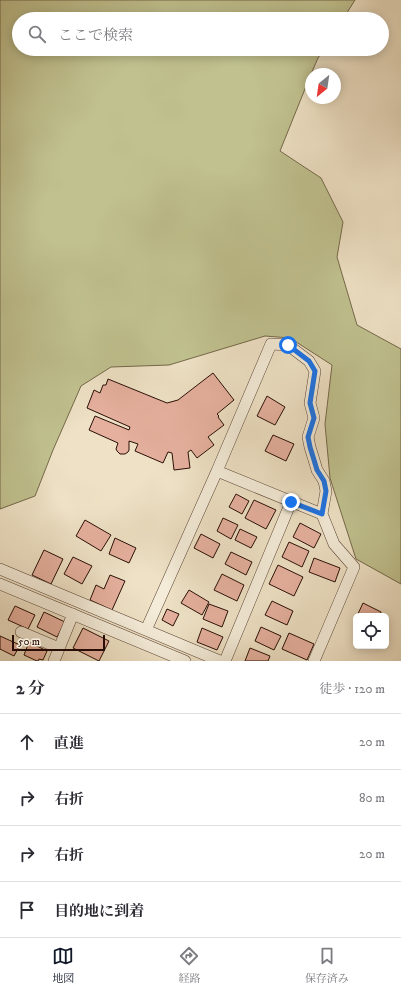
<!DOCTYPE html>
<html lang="ja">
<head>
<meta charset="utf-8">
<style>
	body { margin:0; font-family:"IM FELL DW Pica","Noto Serif JP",serif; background:#f2f2f3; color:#2b2b33 }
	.controls { position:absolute; right:12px; bottom:12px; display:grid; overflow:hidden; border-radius:6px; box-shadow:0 2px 10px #0003 }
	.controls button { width:36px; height:36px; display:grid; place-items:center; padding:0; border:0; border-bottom:1px solid #e1e1e2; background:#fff; color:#2b2b33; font:20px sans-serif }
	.compass { position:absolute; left:305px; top:68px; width:36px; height:36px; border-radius:50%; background:#fff; box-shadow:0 2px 10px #0003; rotate:209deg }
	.scale { position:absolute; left:12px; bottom:10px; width:93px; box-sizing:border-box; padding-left:4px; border:2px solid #290e05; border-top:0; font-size:11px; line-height:14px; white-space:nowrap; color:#290e05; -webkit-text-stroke:3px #f4ecd9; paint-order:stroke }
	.stop { position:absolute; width:12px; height:12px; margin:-9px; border:3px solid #1a73e8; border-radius:50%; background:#fff }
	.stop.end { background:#1a73e8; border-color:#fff; box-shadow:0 1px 4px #0008 }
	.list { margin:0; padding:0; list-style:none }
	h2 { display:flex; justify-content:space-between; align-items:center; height:52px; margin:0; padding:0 16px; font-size:17px }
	h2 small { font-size:13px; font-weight:400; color:#7c7c81 }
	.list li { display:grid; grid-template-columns:26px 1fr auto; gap:12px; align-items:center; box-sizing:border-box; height:56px; padding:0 16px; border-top:1px solid #e1e1e2 }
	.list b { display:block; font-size:15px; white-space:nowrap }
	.list em { font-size:13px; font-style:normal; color:#7c7c81 }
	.icon { flex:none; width:22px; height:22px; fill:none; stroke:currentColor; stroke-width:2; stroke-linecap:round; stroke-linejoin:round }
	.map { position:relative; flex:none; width:401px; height:661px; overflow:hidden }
	.search { position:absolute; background:#fff; box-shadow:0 2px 10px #0003; left:12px; right:12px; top:12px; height:44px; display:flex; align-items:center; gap:10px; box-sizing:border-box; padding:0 14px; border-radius:22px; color:#7c7c81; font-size:15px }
	.sheet { height:276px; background:#fff }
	nav { display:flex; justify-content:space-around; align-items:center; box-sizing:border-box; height:56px; border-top:1px solid #e1e1e2; background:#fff; font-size:11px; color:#7c7c81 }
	nav a { display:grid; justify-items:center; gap:2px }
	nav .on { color:#111827 }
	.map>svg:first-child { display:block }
	.green { fill:#c0c18f; stroke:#74684a }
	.building { fill:#e5b09e; stroke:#290e05 }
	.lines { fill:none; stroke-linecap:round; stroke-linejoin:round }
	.minor-casing { stroke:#5a4335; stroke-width:12 }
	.minor { stroke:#f4ecd9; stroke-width:11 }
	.route { stroke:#1a73e8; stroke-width:5 }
</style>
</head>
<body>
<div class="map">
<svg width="401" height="661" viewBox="0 0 401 661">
	<rect width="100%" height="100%" fill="#eee1c5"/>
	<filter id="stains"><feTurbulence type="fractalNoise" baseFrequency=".005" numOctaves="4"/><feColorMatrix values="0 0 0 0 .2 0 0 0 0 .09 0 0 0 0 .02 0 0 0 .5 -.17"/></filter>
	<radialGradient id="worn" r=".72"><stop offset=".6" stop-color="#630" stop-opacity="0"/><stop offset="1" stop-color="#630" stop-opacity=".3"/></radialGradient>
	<!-- green -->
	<path class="green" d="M 0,0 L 355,0 L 343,19 L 19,19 L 19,49 L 324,49 L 318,58 L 311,74 L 280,151 L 321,178 L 343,222 L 337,257 L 357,325 L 401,349 L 401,584 L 356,559 L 330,478 L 325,424 L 332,365 L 290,338 L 265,336 L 169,365 L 111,367 L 81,386 L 53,450 L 35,496 L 0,509 Z"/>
	<!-- building -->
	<path class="building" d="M 213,373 L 234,400 L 217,414 L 219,416 L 218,417 L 224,425 L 208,437 L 214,445 L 197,458 L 191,450 L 188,452 L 190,468 L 174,470 L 172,453 L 168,452 L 163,463 L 135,451 L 138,444 L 129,441 L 129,450 L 128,452 L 125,454 L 120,454 L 117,451 L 116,449 L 118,443 L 89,430 L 95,416 L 129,430 L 130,427 L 87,408 L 94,390 L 100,393 L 103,385 L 106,385 L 108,379 L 167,403 L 178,400 Z
		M 267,396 L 285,407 L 275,425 L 257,416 Z
		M 273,435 L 294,444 L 286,461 L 265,451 Z
		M 236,494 L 249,501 L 242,514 L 229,507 Z
		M 254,500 L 276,510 L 266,529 L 245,518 Z
		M 223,518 L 238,525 L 231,539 L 217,531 Z
		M 85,520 L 111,535 L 101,551 L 76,536 Z
		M 300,523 L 321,534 L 314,548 L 293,537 Z
		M 240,529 L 257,537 L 251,548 L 235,540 Z
		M 201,534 L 220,544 L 213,558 L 194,548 Z
		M 115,538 L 136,548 L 129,563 L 109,554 Z
		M 289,542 L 309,551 L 302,567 L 282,557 Z
		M 44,550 L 63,559 L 51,584 L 32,575 Z
		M 231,552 L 252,562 L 246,575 L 225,564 Z
		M 73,557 L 92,566 L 82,584 L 64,574 Z
		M 314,558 L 340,568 L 335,582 L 309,572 Z
		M 278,565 L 303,577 L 294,596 L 269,584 Z
		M 222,574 L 244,585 L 237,601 L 214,590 Z
		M 110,575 L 125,581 L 112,610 L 90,600 L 96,585 L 104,589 Z
		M 189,590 L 209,602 L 202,615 L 181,603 Z
		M 272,601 L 293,611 L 287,625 L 265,615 Z
		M 363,603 L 381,612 L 380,616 L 357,616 Z
		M 209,604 L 228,611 L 222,627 L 203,619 Z
		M 15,606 L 35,615 L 28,629 L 8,620 Z
		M 167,609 L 179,614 L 173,626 L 162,620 Z
		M 44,612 L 65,622 L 57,637 L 37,627 Z
		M 261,627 L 281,636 L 274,650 L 255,641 Z
		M 83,628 L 109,641 L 99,661 L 73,648 Z
		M 202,628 L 223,637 L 217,650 L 197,642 Z
		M 289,633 L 314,644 L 307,660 L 282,649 Z
		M 0,636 L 20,645 L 14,656 L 0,649 Z
		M 29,642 L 47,651 L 43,660 L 39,659 L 38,661 L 37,661 L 24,655 Z
		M 250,648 L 270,656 L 268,661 L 245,661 Z"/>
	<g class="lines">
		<!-- minor casing -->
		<g class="minor-casing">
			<path id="minor" d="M 217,471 L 271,344 L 288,345 L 309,361 L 315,371 L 310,403 L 314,418 L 308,437 L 310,447 L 314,460 L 317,470 L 324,481 L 326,491 L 322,514
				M 0,569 L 220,661
				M 0,584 L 185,661
				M 146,630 L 217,471 L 322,514 L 334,544 L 354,567 L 314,661
				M 21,632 L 59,648
				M 54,661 L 73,614
				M 225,661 L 291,502"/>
		</g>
		<!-- minor -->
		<use href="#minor" class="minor"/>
	</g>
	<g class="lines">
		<!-- route -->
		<path class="route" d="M 288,345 L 309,361 L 315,371 L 310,403 L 314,418 L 308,437 L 310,447 L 314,460 L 317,470 L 324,481 L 326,491 L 322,514 L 291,502"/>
	</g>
	<rect width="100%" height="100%" filter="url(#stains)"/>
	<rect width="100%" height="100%" fill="url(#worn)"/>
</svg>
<div class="controls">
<button><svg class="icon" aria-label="locate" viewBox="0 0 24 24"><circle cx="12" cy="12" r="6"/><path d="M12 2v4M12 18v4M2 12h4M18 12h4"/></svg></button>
</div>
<svg class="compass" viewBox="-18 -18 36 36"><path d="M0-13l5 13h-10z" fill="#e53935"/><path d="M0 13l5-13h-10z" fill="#7c7c81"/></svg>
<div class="scale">50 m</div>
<div class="stop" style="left:288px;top:345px"></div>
<div class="stop end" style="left:291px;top:502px"></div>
<div class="search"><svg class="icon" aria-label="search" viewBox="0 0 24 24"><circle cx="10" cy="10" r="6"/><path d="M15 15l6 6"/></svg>ここで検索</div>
</div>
<section class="sheet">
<h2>2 分<small>徒歩 · 120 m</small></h2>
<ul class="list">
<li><svg class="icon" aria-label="ahead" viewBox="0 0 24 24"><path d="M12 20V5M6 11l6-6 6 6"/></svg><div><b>直進</b></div><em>20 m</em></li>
<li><svg class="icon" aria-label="right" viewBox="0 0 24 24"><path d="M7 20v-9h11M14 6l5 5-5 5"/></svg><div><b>右折</b></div><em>80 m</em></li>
<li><svg class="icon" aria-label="right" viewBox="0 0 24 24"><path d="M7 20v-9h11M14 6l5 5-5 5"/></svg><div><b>右折</b></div><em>20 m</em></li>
<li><svg class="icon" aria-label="arrive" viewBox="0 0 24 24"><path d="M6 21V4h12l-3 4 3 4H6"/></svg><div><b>目的地に到着</b></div></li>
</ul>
</section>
<nav>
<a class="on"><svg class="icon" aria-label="map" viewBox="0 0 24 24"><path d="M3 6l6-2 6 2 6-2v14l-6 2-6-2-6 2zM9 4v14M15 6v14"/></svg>地図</a>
<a><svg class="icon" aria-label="directions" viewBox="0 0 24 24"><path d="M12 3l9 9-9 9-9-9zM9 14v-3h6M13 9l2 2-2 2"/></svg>経路</a>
<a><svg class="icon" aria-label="saved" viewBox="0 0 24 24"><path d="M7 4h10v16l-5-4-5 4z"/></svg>保存済み</a>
</nav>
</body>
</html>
